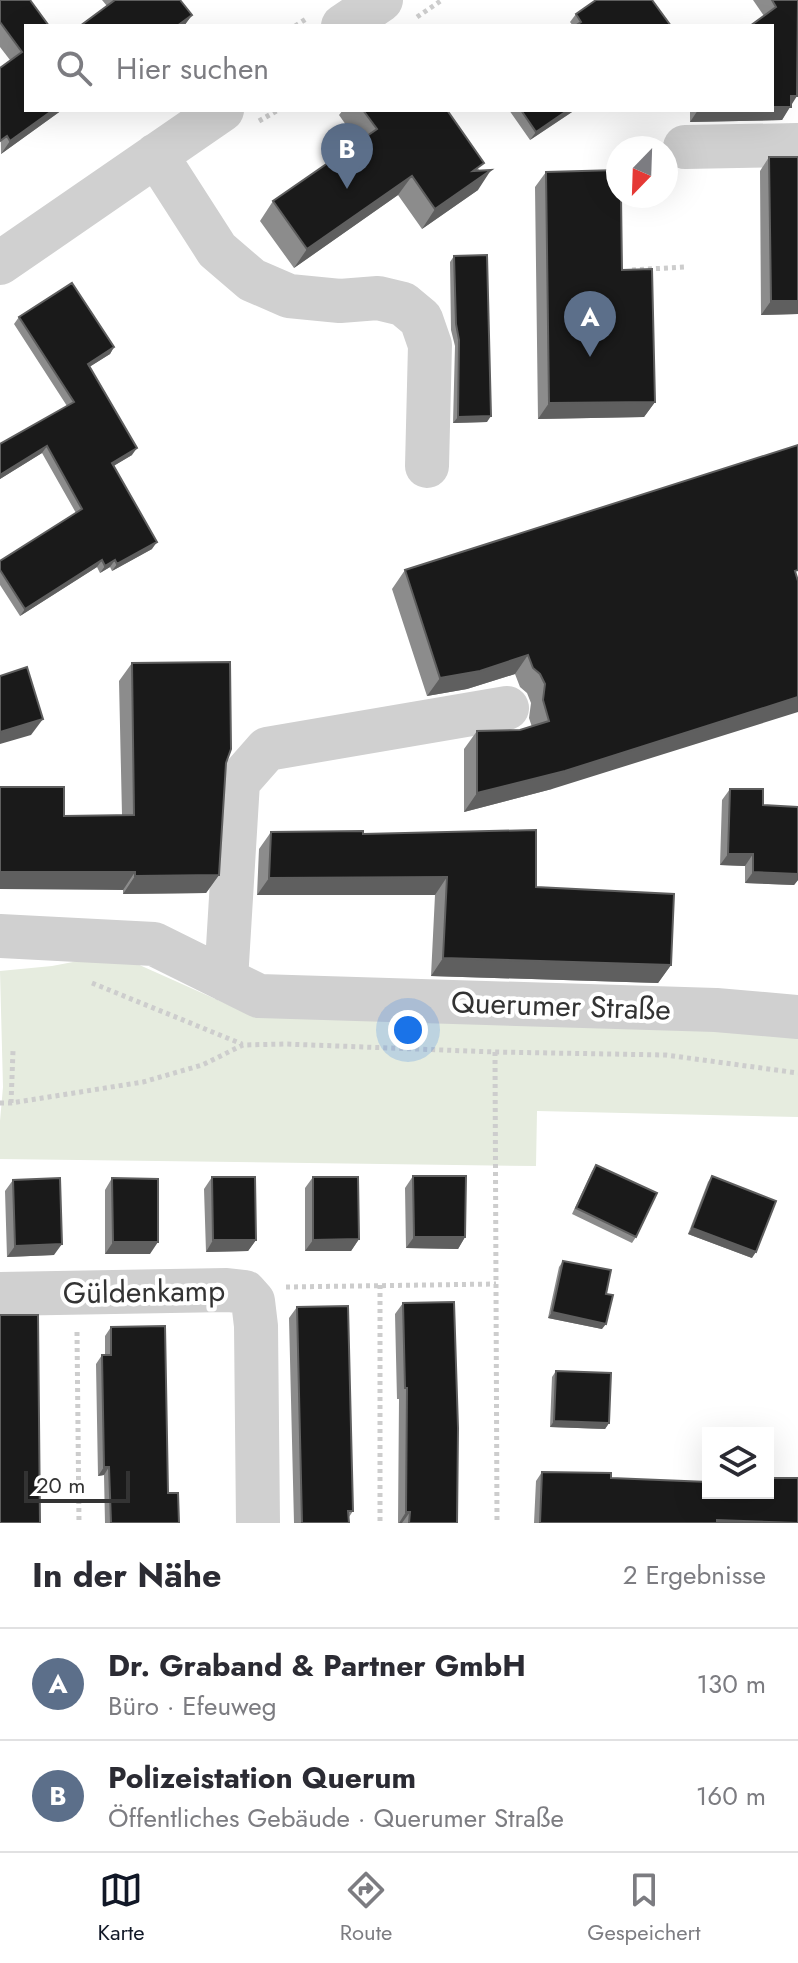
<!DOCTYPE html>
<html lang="de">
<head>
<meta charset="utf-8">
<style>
	body { margin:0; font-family:Jost,sans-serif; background:#f7f7f7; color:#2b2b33 }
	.controls { position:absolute; right:24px; bottom:24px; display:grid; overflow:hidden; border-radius:0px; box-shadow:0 8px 32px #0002 }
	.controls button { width:72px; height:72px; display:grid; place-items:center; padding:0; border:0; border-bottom:2px solid #e1e1e2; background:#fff; color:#2b2b33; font:40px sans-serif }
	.compass { position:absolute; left:606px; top:136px; width:72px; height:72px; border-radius:50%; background:#fff; box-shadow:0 8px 32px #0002; rotate:203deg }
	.scale { position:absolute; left:24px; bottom:20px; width:106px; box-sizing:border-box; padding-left:8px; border:4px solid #333; border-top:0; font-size:22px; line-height:28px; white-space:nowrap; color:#333; -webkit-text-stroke:6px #fff; paint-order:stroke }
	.you { position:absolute; left:408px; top:1030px; width:28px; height:28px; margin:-20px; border:6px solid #fff; border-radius:50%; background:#1a73e8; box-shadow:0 0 0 12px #1a73e833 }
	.badge { display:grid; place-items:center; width:52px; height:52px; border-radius:50%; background:#111827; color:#fff; font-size:26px; font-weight:700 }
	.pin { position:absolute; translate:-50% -66px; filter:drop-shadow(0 2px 4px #0008) }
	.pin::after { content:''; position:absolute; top:42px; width:28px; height:24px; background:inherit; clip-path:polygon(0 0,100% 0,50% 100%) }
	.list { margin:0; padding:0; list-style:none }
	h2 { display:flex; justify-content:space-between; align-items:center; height:104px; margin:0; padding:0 32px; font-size:34px }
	h2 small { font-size:26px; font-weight:400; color:#7c7c81 }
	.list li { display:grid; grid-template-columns:52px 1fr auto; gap:24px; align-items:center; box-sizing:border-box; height:112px; padding:0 32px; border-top:2px solid #e1e1e2 }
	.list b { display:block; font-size:30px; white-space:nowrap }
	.list p { margin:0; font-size:26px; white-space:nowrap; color:#7c7c81 }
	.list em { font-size:26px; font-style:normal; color:#7c7c81 }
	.icon { flex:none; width:44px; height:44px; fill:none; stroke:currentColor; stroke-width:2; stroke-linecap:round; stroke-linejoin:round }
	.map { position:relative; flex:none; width:798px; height:1523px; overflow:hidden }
	.search { position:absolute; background:#fff; box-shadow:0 8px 32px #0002; left:24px; right:24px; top:24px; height:88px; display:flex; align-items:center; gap:20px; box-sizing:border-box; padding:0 28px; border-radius:0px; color:#7c7c81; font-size:30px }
	.sheet { height:328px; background:#fff }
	nav { display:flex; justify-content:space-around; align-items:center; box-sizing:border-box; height:112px; border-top:2px solid #e1e1e2; background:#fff; font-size:22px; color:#7c7c81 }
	nav a { display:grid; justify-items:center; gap:4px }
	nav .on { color:#111827 }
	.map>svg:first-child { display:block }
	.green { fill:#e6ecdf }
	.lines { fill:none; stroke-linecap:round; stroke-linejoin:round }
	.path { stroke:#cdcdcd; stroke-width:5; stroke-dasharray:4 4; stroke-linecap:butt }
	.minor { stroke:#d0d0d0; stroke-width:44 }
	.wall { fill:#8c8c8c }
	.shaded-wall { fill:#5f5f5f }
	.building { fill:#1a1a1a; stroke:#5f5f5f; stroke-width:2 }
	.labels { text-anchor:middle; stroke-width:8; stroke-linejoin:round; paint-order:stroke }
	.street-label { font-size:30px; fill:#333; stroke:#fff }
</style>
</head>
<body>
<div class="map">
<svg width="798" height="1523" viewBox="0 0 798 1523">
	<rect width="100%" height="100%" fill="#fff"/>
	<!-- green -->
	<path class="green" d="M 94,958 L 126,959 L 249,1014 L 798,1030 L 798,1117 L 537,1111 L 536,1166 L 0,1159 L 0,1121 L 3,1087 L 0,971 L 52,966 Z"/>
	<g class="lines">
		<!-- path -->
		<path class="path" d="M 417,17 L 442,0
			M 295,26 L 306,19
			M 259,121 L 278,110
			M 632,270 L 684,267
			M 92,983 L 242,1044
			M 495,1052 L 497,1523
			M 0,1103 L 11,1103 L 143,1082 L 202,1065 L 243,1045 L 285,1044 L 495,1052 L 666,1055 L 798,1073
			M 11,1103 L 13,1051
			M 380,1285 L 380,1523
			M 286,1287 L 496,1284
			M 77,1332 L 79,1523"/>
		<!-- minor -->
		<path class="minor" d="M 343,26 L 381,0
			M 685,147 L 798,145
			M 156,155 L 217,250 L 252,280 L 289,296 L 340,301 L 378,298 L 403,304 L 421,319 L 430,345 L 427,466
			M 0,263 L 222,110
			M 0,936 L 154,944 L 259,996 L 716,1010 L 798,1017
			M 226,980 L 238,782 L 267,749 L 507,708
			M 0,1294 L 227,1290 L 245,1292 L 253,1301 L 256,1326 L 258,1523"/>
	</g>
	<!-- wall -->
	<path class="wall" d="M 0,0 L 30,0 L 26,110 L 62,110 L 1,154 L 0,68 L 10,60 L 0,47 Z
		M 102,0 L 180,0 L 192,15 L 184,26 L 80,26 L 107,6 Z
		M 753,0 L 798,0 L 797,83 L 791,104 L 782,120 L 690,122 L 690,110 L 772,110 L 764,16 Z
		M 576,14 L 671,26 L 573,26 L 570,22 Z
		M 343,110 L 447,110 L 479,170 L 478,190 L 422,229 L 398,195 L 294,268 L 260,221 L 273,201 L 358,142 L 339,115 Z
		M 509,110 L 575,110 L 530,140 Z
		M 769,157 L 798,157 L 798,314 L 761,315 L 760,171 Z
		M 546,172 L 622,270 L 655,402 L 644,417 L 538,419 L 535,187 Z
		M 454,256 L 487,422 L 453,423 L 455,346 L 451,330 L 450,262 Z
		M 19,317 L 114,347 L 110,354 L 89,367 L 132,455 L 113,466 L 152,549 L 112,571 L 110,567 L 100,573 L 97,567 L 20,616 L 0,585 L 0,561 L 76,513 L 42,453 L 0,479 L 0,444 L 67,406 L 14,324 Z
		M 798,445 L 552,789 L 464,812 L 464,749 L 477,731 L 520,730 L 532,727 L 529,718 L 531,703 L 527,693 L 520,687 L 515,674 L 467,689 L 427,696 L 392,589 L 405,570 Z
		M 132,663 L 226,763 L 219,875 L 206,893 L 123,894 L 123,890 L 64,816 L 122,815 L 119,681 Z
		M 730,789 L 763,805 L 798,807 L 798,880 L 794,885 L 745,883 L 745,866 L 720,865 L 722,800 Z
		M 271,832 L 363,834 L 536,887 L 671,965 L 658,983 L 431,976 L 435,895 L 257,895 L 259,849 Z
		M 596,1165 L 636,1237 L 632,1243 L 572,1214 L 592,1171 Z
		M 413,1176 L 465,1237 L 458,1249 L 406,1248 L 405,1188 Z
		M 712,1176 L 752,1258 L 688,1234 L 708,1182 Z
		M 212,1177 L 256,1240 L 248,1251 L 206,1252 L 204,1189 Z
		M 313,1177 L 359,1239 L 351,1251 L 305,1251 L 305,1188 Z
		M 112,1178 L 150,1254 L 105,1254 L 105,1190 Z
		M 13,1180 L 54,1255 L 7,1257 L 5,1191 Z
		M 563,1261 L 606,1294 L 602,1329 L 548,1318 L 559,1267 Z
		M 403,1303 L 457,1523 L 398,1523 L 399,1399 L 397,1399 L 395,1314 Z
		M 297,1307 L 353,1511 L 349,1517 L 349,1523 L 294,1523 L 289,1318 Z
		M 111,1327 L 168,1493 L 179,1523 L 105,1523 L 104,1475 L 98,1476 L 96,1364 L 102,1355 L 105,1355 L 105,1336 Z
		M 556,1371 L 609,1423 L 605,1429 L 550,1427 L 552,1377 Z
		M 542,1472 L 611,1478 L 708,1493 L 798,1523 L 534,1523 L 536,1481 Z"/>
	<!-- shaded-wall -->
	<path class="shaded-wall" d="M 192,15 L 184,26 L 177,26 Z
		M 791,96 L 797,96 L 782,120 L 690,122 L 698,110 L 772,110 L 772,107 Z
		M 53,110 L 62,110 L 1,154 L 10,141 Z
		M 568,110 L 575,110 L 530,140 L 536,132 Z
		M 491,170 L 478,190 L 422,229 L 435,209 Z
		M 412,176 L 398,195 L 294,268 L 307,249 Z
		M 771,301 L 798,301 L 798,314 L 761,315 Z
		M 114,347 L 110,354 L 83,371 L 88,364 Z
		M 655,402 L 644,417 L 538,419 L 549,403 Z
		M 491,416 L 487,422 L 453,423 L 458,417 Z
		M 47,446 L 42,453 L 0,479 L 0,475 Z
		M 137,448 L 132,455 L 107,470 L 112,463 Z
		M 157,542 L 152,549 L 112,571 L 117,564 Z
		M 102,560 L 97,567 L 20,616 L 25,609 Z
		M 115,560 L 110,567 L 100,573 L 105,566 Z
		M 528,655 L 515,674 L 467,689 L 427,696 L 440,678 Z
		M 798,697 L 798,712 L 552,789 L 464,812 L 477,793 Z
		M 43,719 L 31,735 L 0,744 L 0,732 Z
		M 728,854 L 753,854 L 745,866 L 720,865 Z
		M 0,872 L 135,872 L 123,890 L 0,889 Z
		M 753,872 L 798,874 L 798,880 L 794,885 L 745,883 Z
		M 219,875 L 206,893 L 123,894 L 135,876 Z
		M 447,877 L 435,895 L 257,895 L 269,878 Z
		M 443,958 L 671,965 L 658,983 L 431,976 Z
		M 692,1228 L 756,1252 L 752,1258 L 688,1234 Z
		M 414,1237 L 465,1237 L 458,1249 L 406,1248 Z
		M 359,1239 L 351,1251 L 305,1251 L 313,1240 Z
		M 213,1240 L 256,1240 L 248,1251 L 206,1252 Z
		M 113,1242 L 158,1242 L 150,1254 L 105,1254 Z
		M 62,1244 L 54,1255 L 7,1257 L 15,1246 Z
		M 552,1312 L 606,1324 L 602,1329 L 548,1318 Z
		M 554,1421 L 609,1423 L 605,1429 L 550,1427 Z
		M 104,1467 L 109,1467 L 104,1475 L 98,1476 Z
		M 406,1512 L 410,1512 L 402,1523 L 399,1523 Z
		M 717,1520 L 782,1523 L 715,1523 Z"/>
	<!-- building -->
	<path class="building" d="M 0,0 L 30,0 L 49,26 L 26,26 L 26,110 L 53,110 L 10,141 L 7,136 L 0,141 L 0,68 L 22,52 L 0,22 Z
		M 115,0 L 180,0 L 192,15 L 177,26 L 80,26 Z
		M 596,0 L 652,0 L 671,26 L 575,26 L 581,22 L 576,14 Z
		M 772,0 L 798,0 L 797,96 L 791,96 L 791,107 L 772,107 L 772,26 L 750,26 L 776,7 Z
		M 363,110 L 447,110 L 484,163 L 473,171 L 491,170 L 435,209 L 412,176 L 307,249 L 273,201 L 377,129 Z
		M 521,110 L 568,110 L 536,132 Z
		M 769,157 L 798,157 L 798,301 L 771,301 Z
		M 618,170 L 618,196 L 621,196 L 622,270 L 652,269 L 655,402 L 549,403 L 546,172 Z
		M 487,255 L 491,416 L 458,417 L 459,340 L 456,324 L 454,256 Z
		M 72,283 L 114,347 L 88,364 L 137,448 L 112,463 L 157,542 L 117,564 L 115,560 L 105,566 L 102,560 L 25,609 L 0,570 L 0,561 L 82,509 L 47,446 L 0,475 L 0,444 L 74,402 L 19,317 Z
		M 798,445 L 798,570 L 795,571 L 798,581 L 798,697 L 565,771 L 477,793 L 477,731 L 520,730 L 549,721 L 543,700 L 545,684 L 540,674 L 533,668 L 528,655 L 480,671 L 440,678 L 405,570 Z
		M 230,662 L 231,749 L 226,763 L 219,875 L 135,876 L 135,872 L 0,872 L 0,787 L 64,787 L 64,816 L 134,815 L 132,663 Z
		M 27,667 L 43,719 L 0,732 L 0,676 Z
		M 730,789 L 763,789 L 763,805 L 798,807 L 798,874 L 753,872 L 753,854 L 728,854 Z
		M 536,830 L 536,887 L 674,894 L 671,965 L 443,958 L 447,877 L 269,878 L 271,832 L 363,831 L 363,834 Z
		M 596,1165 L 657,1193 L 636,1237 L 576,1208 Z
		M 413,1176 L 466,1176 L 465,1237 L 414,1237 Z
		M 712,1176 L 776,1201 L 756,1252 L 692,1228 Z
		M 212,1177 L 255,1177 L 256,1240 L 213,1240 Z
		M 313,1177 L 358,1177 L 359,1239 L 313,1240 Z
		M 60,1178 L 62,1244 L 15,1246 L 13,1180 Z
		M 112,1178 L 158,1179 L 158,1242 L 113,1242 Z
		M 563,1261 L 611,1270 L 606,1294 L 613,1295 L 606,1324 L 552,1312 Z
		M 454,1302 L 458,1428 L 457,1523 L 409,1523 L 410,1512 L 406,1512 L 407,1388 L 405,1388 L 403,1303 Z
		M 348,1306 L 353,1511 L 348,1511 L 349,1523 L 302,1523 L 297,1307 Z
		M 0,1315 L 38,1315 L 40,1523 L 0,1523 Z
		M 165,1326 L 168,1493 L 178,1493 L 179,1523 L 111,1523 L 109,1467 L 104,1467 L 102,1355 L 111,1355 L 111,1327 Z
		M 556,1371 L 611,1373 L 609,1423 L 554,1421 Z
		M 542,1472 L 611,1473 L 611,1478 L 708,1482 L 708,1493 L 768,1493 L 768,1478 L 798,1478 L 798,1523 L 717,1520 L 717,1523 L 540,1523 Z"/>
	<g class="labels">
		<!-- street labels -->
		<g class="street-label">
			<text transform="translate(561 1006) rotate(2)" y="10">Querumer Straße</text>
			<text transform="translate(144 1292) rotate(-1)" y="10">Güldenkamp</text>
		</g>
	</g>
</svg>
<div class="controls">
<button><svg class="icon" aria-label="layers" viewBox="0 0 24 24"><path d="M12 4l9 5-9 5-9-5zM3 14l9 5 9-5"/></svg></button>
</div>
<svg class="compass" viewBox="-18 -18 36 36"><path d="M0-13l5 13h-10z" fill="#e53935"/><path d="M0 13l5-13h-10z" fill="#7c7c81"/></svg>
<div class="scale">20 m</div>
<div class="you"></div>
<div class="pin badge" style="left:590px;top:357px;background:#5c6f8a">A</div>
<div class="pin badge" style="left:347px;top:189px;background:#5c6f8a">B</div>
<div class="search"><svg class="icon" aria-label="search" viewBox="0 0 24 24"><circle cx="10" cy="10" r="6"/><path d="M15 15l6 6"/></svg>Hier suchen</div>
</div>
<section class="sheet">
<h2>In der Nähe<small>2 Ergebnisse</small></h2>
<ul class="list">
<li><span class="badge" style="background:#5c6f8a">A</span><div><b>Dr. Graband &amp; Partner GmbH</b><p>Büro · Efeuweg</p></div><em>130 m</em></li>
<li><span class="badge" style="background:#5c6f8a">B</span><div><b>Polizeistation Querum</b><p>Öffentliches Gebäude · Querumer Straße</p></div><em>160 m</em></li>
</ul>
</section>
<nav>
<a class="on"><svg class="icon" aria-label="map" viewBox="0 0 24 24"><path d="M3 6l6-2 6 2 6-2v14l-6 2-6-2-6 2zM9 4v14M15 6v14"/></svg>Karte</a>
<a><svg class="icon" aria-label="directions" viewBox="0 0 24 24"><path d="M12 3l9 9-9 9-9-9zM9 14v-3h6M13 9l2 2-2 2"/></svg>Route</a>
<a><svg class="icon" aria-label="saved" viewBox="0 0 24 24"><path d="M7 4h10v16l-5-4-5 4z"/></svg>Gespeichert</a>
</nav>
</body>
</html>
